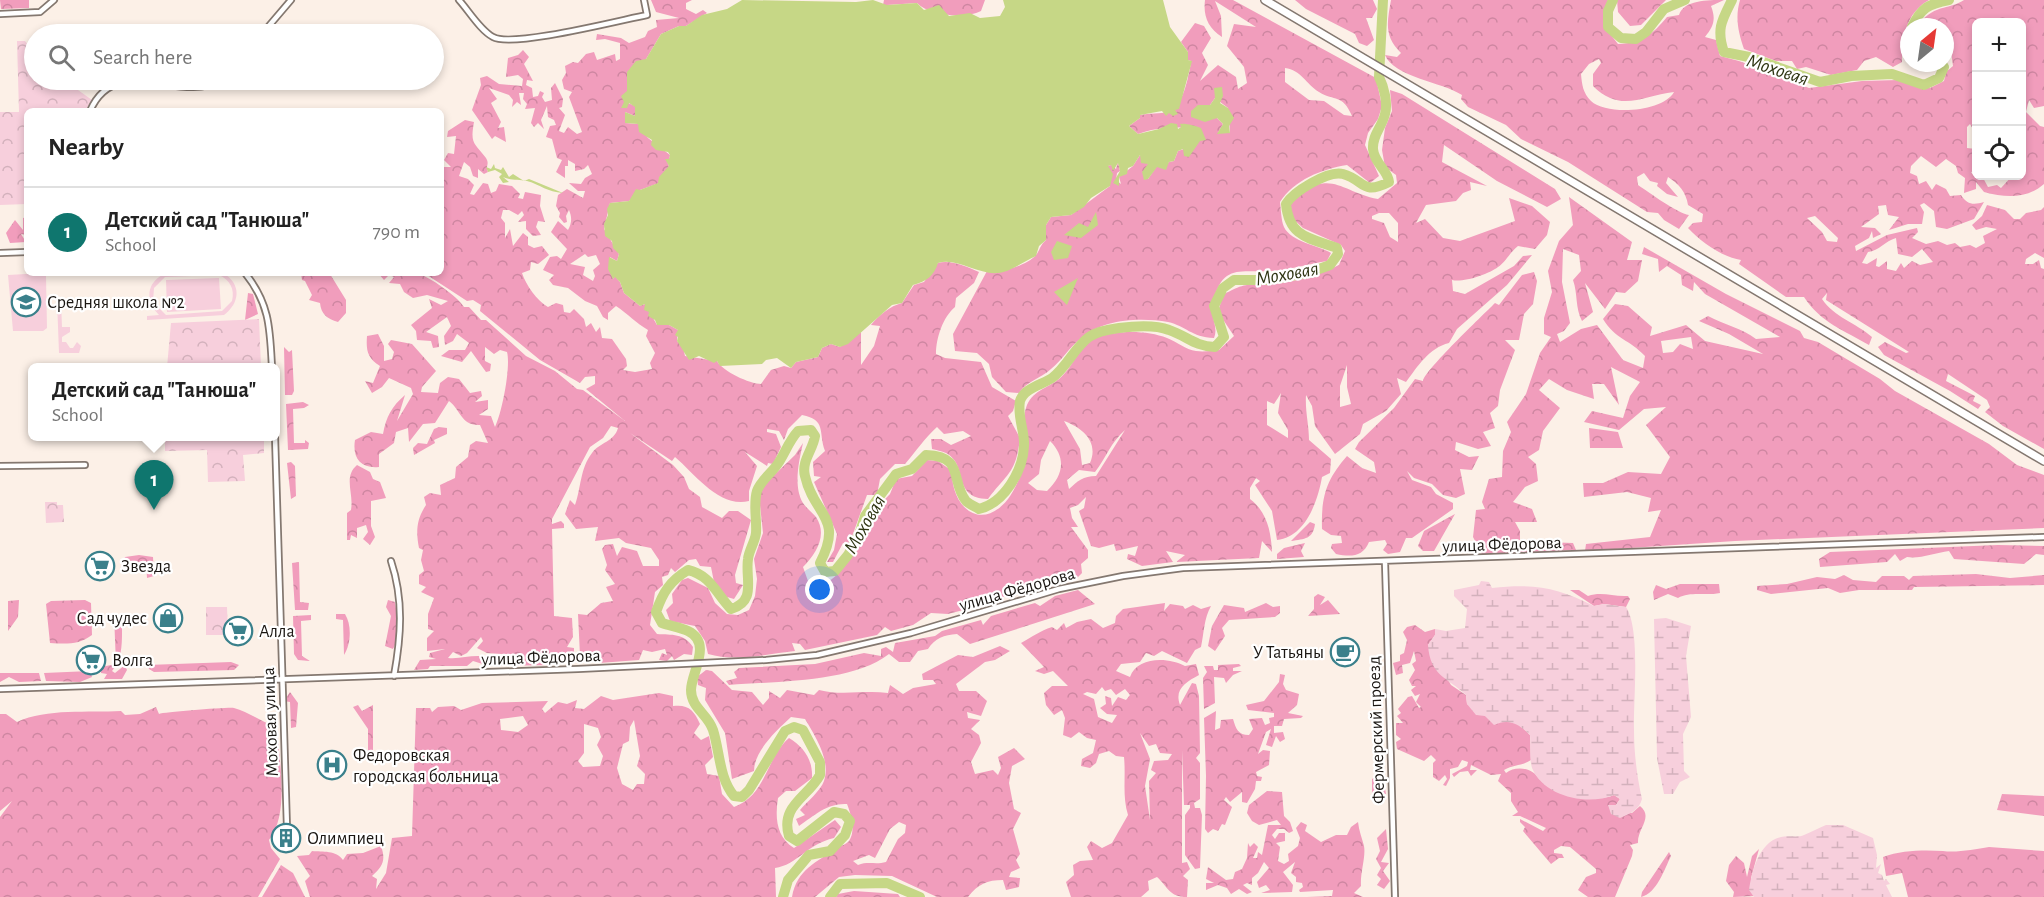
<!DOCTYPE html>
<html lang="en">
<head>
<meta charset="utf-8">
<style>
	body { margin:0; font-family:"Alegreya Sans",sans-serif; background:#f2f2f2; color:#222 }
	.controls { position:absolute; right:18px; top:18px; display:grid; overflow:hidden; border-radius:9px; box-shadow:0 3px 9px #0003 }
	.controls button { width:54px; height:54px; display:grid; place-items:center; padding:0; border:0; border-bottom:2px solid #e0e0e0; background:#fff; color:#222; font:30px sans-serif }
	.compass { position:absolute; left:1900px; top:18px; width:54px; height:54px; border-radius:50%; background:#fff; box-shadow:0 3px 9px #0003; rotate:29deg }
	.you { position:absolute; left:820px; top:590px; width:21px; height:21px; margin:-15px; border:4px solid #fff; border-radius:50%; background:#1a73e8; box-shadow:0 0 0 9px #1a73e833 }
	.badge { display:grid; place-items:center; width:39px; height:39px; border-radius:50%; background:#0f766e; color:#fff; font-size:20px; font-weight:700 }
	.pin { position:absolute; translate:-50% -50px; filter:drop-shadow(0 2px 3px #0008) }
	.pin::after { content:''; position:absolute; top:32px; width:21px; height:18px; background:inherit; clip-path:polygon(0 0,100% 0,50% 100%) }
	.popup { position:absolute; left:28px; top:363px; width:252px; height:78px; box-sizing:border-box; display:grid; place-content:center; border-radius:9px; background:#fff; filter:drop-shadow(0 2px 4px #0005); font-size:20px; white-space:nowrap; color:#767676 }
	.popup b { font-size:22px; color:#222 }
	.popup::after { content:''; position:absolute; left:50%; top:100%; margin-left:-12px; border:12px solid transparent; border-top-color:#fff }
	.list { margin:0; padding:0; list-style:none }
	h2 { display:flex; justify-content:space-between; align-items:center; height:78px; margin:0; padding:0 24px; font-size:26px }
	h2 small { font-size:20px; font-weight:400; color:#767676 }
	.list li { display:grid; grid-template-columns:39px 1fr auto; gap:18px; align-items:center; box-sizing:border-box; height:90px; padding:0 24px; border-top:2px solid #e0e0e0 }
	.list b { display:block; font-size:22px; white-space:nowrap }
	.list p { margin:0; font-size:20px; white-space:nowrap; color:#767676 }
	.list em { font-size:20px; font-style:normal; color:#767676 }
	.icon { flex:none; width:33px; height:33px; fill:none; stroke:currentColor; stroke-width:2; stroke-linecap:round; stroke-linejoin:round }
	.map { position:relative; flex:none; width:2044px; height:897px; overflow:hidden }
	.search { position:absolute; background:#fff; box-shadow:0 3px 9px #0003; left:24px; top:24px; width:420px; height:66px; display:flex; align-items:center; gap:15px; box-sizing:border-box; padding:0 21px; border-radius:33px; color:#767676; font-size:22px }
	.panel { position:absolute; background:#fff; box-shadow:0 3px 9px #0003; left:24px; top:108px; width:420px; height:168px; border-radius:9px }
	.map>svg:first-child { display:block }
	.green { fill:#f7cfdc; fill-rule:evenodd }
	.forest { fill:url(#forest-crowns); fill-rule:evenodd }
	.wetland { fill:url(#wetland-marsh) }
	.park { fill:url(#park-crowns) }
	.water { fill:#c6d786 }
	.lines { fill:none; stroke-linecap:round; stroke-linejoin:round }
	.river { stroke:#c6d786; stroke-width:10 }
	.minor-casing { stroke:#847870; stroke-width:8 }
	.secondary-casing { stroke:#847870; stroke-width:10 }
	.minor { stroke:#fff; stroke-width:4.5 }
	.secondary { stroke:#fff; stroke-width:7 }
	.labels { text-anchor:middle; stroke-width:4.5; stroke-linejoin:round; paint-order:stroke }
	.poi-label { font-size:18px; fill:#1a1612; stroke:#fff; text-anchor:start }
	.street-label { font-size:18px; fill:#1a1612; stroke:#fff }
	.water-label { font-size:20px; font-style:italic; fill:#2e3412; stroke:#fff }
</style>
</head>
<body>
<div class="map">
<svg width="2044" height="897" viewBox="0 0 2044 897">
	<defs>
		<pattern id="forest-crowns" width="20" height="18" patternUnits="userSpaceOnUse" patternTransform="scale(1.5)"><rect width="20" height="18" fill="#f19dbc"/><path d="M2 6a3 3 0 1 1 6 0M12 15a3 3 0 1 1 6 0" fill="none" stroke="#ce86a1"/></pattern>
		<pattern id="wetland-marsh" width="20" height="14" patternUnits="userSpaceOnUse" patternTransform="scale(1.5)"><rect width="20" height="14" fill="#f7cfdc"/><path d="M1 5h8M5 5V1M11 12h8M15 12V8" fill="none" stroke="#d3b1bc"/></pattern>
		<pattern id="park-crowns" width="20" height="18" patternUnits="userSpaceOnUse" patternTransform="scale(1.5)"><rect width="20" height="18" fill="#f7cfdc"/><path d="M2 6a3 3 0 1 1 6 0M12 15a3 3 0 1 1 6 0" fill="none" stroke="#d3b1bc"/></pattern>
	</defs>
	<rect width="100%" height="100%" fill="#fcf0e7"/>
	<!-- green -->
	<path class="green" d="M 43,273 L 46,276 L 47,328 L 43,331 L 13,331 L 8,275 Z
		M 223,273 C 242,284 240,303 224,315 L 147,320 L 147,316 L 159,315 C 146,301 145,284 164,274 ZM 219,275 C 230,280 235,289 232,301 L 222,311 L 166,315 L 153,302 L 154,288 L 165,277 Z
		M 219,278 L 221,309 L 167,312 L 166,280 Z
		M 69,299 L 69,302 L 61,302 L 62,327 L 70,327 L 70,332 L 62,337 L 62,342 L 66,342 L 70,348 L 73,348 L 77,342 L 81,346 L 79,353 L 59,353 L 57,300 Z"/>
	<!-- forest -->
	<path class="forest" d="M 0,0 L 29,0 L 29,8 L 1,9 Z
		M 651,0 L 692,0 L 686,3 L 686,9 L 696,14 L 703,10 L 707,13 L 686,26 L 679,26 L 661,34 L 627,91 L 628,103 L 635,106 L 635,116 L 625,112 L 625,123 L 638,124 L 648,138 L 670,155 L 669,160 L 666,159 L 669,166 L 659,183 L 640,190 L 629,201 L 610,203 L 604,229 L 619,254 L 617,261 L 610,257 L 613,279 L 615,276 L 620,282 L 624,293 L 640,306 L 645,304 L 657,325 L 669,325 L 678,330 L 677,341 L 683,347 L 685,356 L 717,361 C 722,371 750,384 761,384 L 771,370 L 784,366 L 791,368 L 796,362 L 818,357 L 822,348 L 831,344 L 840,347 L 861,332 L 861,365 L 874,346 L 880,326 L 871,325 C 879,315 890,306 902,303 L 914,285 L 924,282 L 938,263 C 950,259 968,267 979,272 L 974,283 L 956,298 L 955,307 C 943,317 936,338 936,354 L 945,358 L 981,362 L 992,387 L 1016,401 L 1013,411 L 1008,416 L 1020,438 C 1016,474 1007,473 988,499 C 951,498 969,465 946,453 C 942,451 936,450 932,449 L 931,439 L 941,439 L 951,445 L 971,436 L 963,431 L 944,434 L 937,427 C 924,439 916,451 905,464 L 895,464 L 880,479 L 877,495 L 867,495 L 849,545 L 843,543 L 833,562 L 827,562 L 834,550 L 837,534 L 814,482 L 821,477 L 814,476 L 813,462 L 825,451 C 818,432 827,420 802,415 L 788,429 L 784,440 L 779,431 L 767,429 L 767,432 L 776,434 L 781,447 L 773,464 L 768,463 L 767,466 L 745,452 L 757,466 L 749,491 L 749,501 C 719,508 696,475 675,457 L 672,461 L 630,433 L 673,465 L 684,477 L 689,489 L 700,497 L 702,507 L 722,518 L 729,511 L 738,511 L 751,520 L 735,575 L 736,583 L 743,585 L 734,599 L 727,597 L 714,582 L 711,567 L 700,566 L 696,559 L 689,560 L 675,572 L 671,568 L 668,575 L 662,577 L 663,585 L 655,592 L 650,625 L 657,634 C 672,635 684,633 693,647 L 692,655 L 684,654 L 674,660 L 672,656 L 667,661 L 659,660 L 662,653 L 667,655 L 665,649 L 652,652 L 643,650 L 639,660 L 599,663 L 596,657 L 591,655 L 588,659 L 580,656 L 578,614 L 587,615 L 601,603 L 613,601 L 606,587 L 615,584 L 605,570 L 607,565 L 602,549 L 605,545 L 613,544 L 617,556 L 622,547 L 637,551 L 643,566 L 659,566 L 659,560 L 651,548 L 626,543 L 619,538 L 595,541 L 598,527 L 576,529 L 565,514 L 570,500 L 575,505 C 581,489 580,468 592,453 C 600,442 614,442 618,428 L 611,426 L 603,438 L 590,447 L 552,519 L 552,524 L 561,521 L 564,524 L 564,528 L 552,529 L 554,616 L 572,618 L 573,637 L 567,647 L 574,648 L 574,657 L 559,656 L 553,665 L 489,666 L 473,661 L 467,666 L 430,666 L 428,669 L 414,670 L 420,660 L 436,659 L 429,657 L 430,653 L 445,649 L 427,651 L 427,638 L 434,631 L 428,629 L 428,614 L 434,598 L 421,592 L 426,587 L 419,584 L 419,575 L 424,571 L 421,560 L 423,550 L 419,548 C 416,532 416,520 426,505 L 424,497 L 430,493 L 441,495 L 440,485 L 455,478 L 456,467 L 468,457 L 470,445 L 476,441 L 488,443 L 480,425 C 461,426 461,410 449,401 L 435,423 L 423,424 L 409,442 L 408,428 L 396,432 L 394,443 L 379,454 L 379,467 C 361,469 352,458 355,440 L 371,432 L 383,434 C 386,417 392,406 405,395 L 397,421 L 413,394 L 411,388 L 389,378 L 382,387 L 372,393 L 365,381 L 373,383 L 380,366 C 367,358 366,350 367,336 L 378,334 L 384,346 L 384,361 L 392,359 L 394,352 L 388,344 L 391,340 L 412,344 L 436,371 L 422,387 L 421,392 L 438,393 L 440,383 L 448,377 L 459,379 L 470,393 L 481,391 L 482,396 L 475,402 L 488,400 L 488,409 L 479,415 L 491,416 L 495,427 C 502,413 511,367 507,352 L 500,350 L 494,354 L 485,347 L 485,361 L 491,364 L 490,371 L 486,372 L 471,351 L 462,362 L 441,356 L 449,350 L 465,350 L 469,343 L 457,334 L 453,341 L 445,345 L 444,336 L 451,326 L 447,317 L 426,332 L 438,336 L 439,347 L 433,348 L 431,341 L 417,340 L 416,331 L 411,325 L 432,308 L 429,299 L 441,305 L 448,301 L 427,295 L 413,298 L 404,292 L 400,284 L 389,283 L 394,277 L 389,275 L 384,280 L 378,273 C 390,273 406,270 417,273 C 430,277 457,296 464,307 L 469,307 L 481,320 L 486,320 L 526,356 L 555,371 L 577,389 L 583,390 L 625,421 L 586,389 L 595,384 L 595,376 L 585,377 L 580,383 L 540,360 L 480,311 L 481,305 L 473,300 L 467,301 L 424,273 L 441,273 L 441,167 L 451,167 L 444,160 L 448,153 L 454,154 L 456,136 L 447,137 L 448,131 L 465,120 L 474,122 C 470,144 474,142 486,158 C 490,165 485,165 488,172 L 484,174 L 478,169 L 478,178 L 473,176 L 470,167 L 464,162 L 459,176 L 468,179 L 474,185 L 470,194 L 474,195 L 483,183 L 488,184 L 491,193 L 496,191 L 499,184 L 512,186 L 520,194 L 518,198 L 523,199 L 525,192 L 541,195 L 540,206 L 545,222 L 538,221 L 536,227 L 541,235 L 533,236 L 526,229 L 526,221 L 518,222 L 524,215 L 522,211 L 518,215 L 509,210 L 503,210 L 501,218 L 505,223 L 505,238 L 510,229 L 513,246 L 523,233 L 528,237 L 528,245 L 534,248 L 542,246 L 549,255 L 538,264 L 531,262 L 530,270 L 522,273 C 526,285 537,301 548,307 L 556,303 L 563,305 L 564,312 L 570,313 L 574,309 L 584,319 L 586,327 L 591,323 L 596,332 L 600,327 L 602,338 L 612,339 L 626,359 L 627,366 L 623,370 L 635,372 L 652,369 L 650,363 L 655,353 L 646,336 L 648,330 C 636,323 628,314 616,306 L 608,313 L 608,320 L 603,317 L 597,306 L 585,301 L 568,288 L 553,285 L 549,280 L 554,275 L 543,270 L 550,257 L 557,256 L 561,259 L 567,249 L 551,232 L 558,221 L 568,230 C 572,223 572,217 569,210 L 566,216 L 567,222 L 564,223 L 559,217 L 560,213 L 556,206 L 558,195 L 567,189 L 583,198 L 585,191 L 578,191 L 569,183 L 581,184 L 585,178 L 592,174 L 588,165 L 584,169 L 575,171 L 575,164 L 568,160 L 568,166 L 565,166 L 565,178 L 556,172 L 562,160 L 557,158 L 552,139 L 546,137 L 550,126 L 556,125 L 554,120 L 548,117 L 547,106 L 541,120 L 544,129 L 538,123 L 534,127 L 531,123 L 535,108 L 525,109 L 527,104 L 523,99 L 524,93 L 519,93 L 521,105 L 517,102 L 512,107 L 513,100 L 509,95 L 489,88 L 497,99 L 491,103 L 501,122 L 498,128 L 504,127 L 506,142 L 495,136 L 492,139 L 472,110 L 481,85 L 480,78 L 487,76 L 499,84 L 522,86 L 523,79 L 518,75 L 506,77 L 508,58 L 518,55 L 523,50 L 529,57 L 524,64 L 533,81 L 527,80 L 526,85 L 532,88 L 533,97 L 538,96 L 540,91 L 544,93 L 542,97 L 545,102 L 552,100 L 551,88 L 555,83 L 563,99 L 562,107 L 559,108 L 565,115 L 559,131 L 564,133 L 568,127 L 577,134 L 582,132 L 569,97 L 572,92 L 564,89 L 562,80 L 566,73 L 565,66 L 573,62 L 578,63 L 586,54 L 594,52 L 597,60 L 615,54 L 616,61 L 620,59 L 620,43 L 605,39 L 596,40 L 597,34 L 621,38 L 629,43 L 645,37 L 648,31 L 657,27 L 656,20 L 679,18 L 656,12 ZM 585,254 L 588,257 L 596,255 L 600,264 L 593,270 L 595,276 L 593,281 L 583,275 L 585,267 L 570,264 ZM 481,637 L 483,641 L 477,648 L 487,653 L 517,655 C 503,661 492,655 478,656 C 467,656 459,659 448,658 L 453,652 L 461,656 L 467,653 Z
		M 884,0 L 985,0 L 981,11 C 965,19 930,16 917,3 L 887,5 L 883,5 Z
		M 1205,0 L 1233,0 L 1376,78 L 1382,106 L 1378,119 L 1368,133 L 1365,145 L 1379,176 L 1370,183 L 1347,165 C 1322,169 1294,180 1280,202 C 1281,209 1281,220 1284,227 C 1291,242 1318,245 1331,253 L 1327,261 C 1308,264 1289,270 1271,271 C 1240,273 1223,263 1213,302 C 1209,315 1219,326 1214,338 C 1191,337 1186,326 1168,322 C 1140,317 1102,319 1080,339 C 1069,348 1062,360 1051,369 C 1040,379 1027,381 1019,393 L 1006,392 L 992,377 L 989,364 L 977,353 L 955,351 L 953,334 L 987,271 C 999,274 1028,265 1036,255 C 1040,250 1040,245 1046,240 L 1046,225 L 1051,217 L 1071,215 L 1110,186 L 1107,166 L 1111,165 L 1116,169 L 1118,162 L 1120,171 L 1117,173 L 1116,180 L 1121,184 L 1119,177 L 1133,166 L 1140,155 L 1148,164 L 1148,179 L 1157,166 L 1166,166 L 1169,162 L 1174,161 L 1178,151 L 1184,149 L 1190,127 C 1172,128 1157,127 1138,134 L 1129,126 L 1140,118 L 1140,115 C 1149,113 1159,114 1169,112 C 1182,110 1190,72 1191,61 L 1188,60 L 1188,52 L 1181,42 L 1195,23 L 1204,26 L 1211,38 L 1202,53 L 1208,65 L 1200,81 L 1218,65 L 1236,77 L 1238,89 L 1247,83 L 1244,67 L 1227,46 L 1234,24 L 1256,27 L 1215,1 L 1221,16 L 1222,37 C 1208,28 1203,16 1205,0 ZM 1285,68 C 1301,70 1306,84 1319,92 C 1335,102 1342,93 1352,116 L 1344,115 L 1324,101 L 1309,100 L 1285,82 ZM 1215,98 L 1228,108 L 1230,133 L 1218,133 L 1223,124 L 1217,118 L 1211,118 L 1198,105 L 1210,105 Z
		M 1295,0 L 1373,0 L 1377,9 L 1372,18 L 1366,18 L 1374,40 L 1367,46 L 1359,43 L 1355,34 L 1306,9 Z
		M 1391,0 L 1608,0 L 1603,25 L 1618,44 C 1642,43 1652,35 1667,17 L 1679,15 C 1684,0 1707,0 1724,0 L 1711,6 C 1716,19 1714,26 1705,37 L 1716,40 L 1720,56 L 1739,61 L 1809,88 L 1862,81 L 1898,80 L 1930,88 L 1944,81 L 1946,72 L 1953,66 L 1951,52 L 1945,48 L 1945,27 L 1922,27 L 1923,19 C 1940,4 1948,10 1964,0 L 2044,0 L 2044,106 L 2034,108 L 2029,100 L 2026,112 L 2040,126 L 2044,127 L 2044,184 C 2027,199 2006,198 1984,192 L 1976,182 L 1976,189 L 1964,193 L 1965,178 L 1958,173 L 1956,166 L 1946,159 L 1936,167 L 1921,156 L 1911,166 L 1910,173 L 1917,176 L 1919,184 L 1926,181 L 1932,190 L 1936,184 L 1946,189 L 1950,196 L 1961,195 C 1967,205 1974,205 1984,202 L 1974,219 L 1947,229 L 1936,227 L 1934,211 L 1924,203 L 1920,205 L 1924,212 L 1922,224 L 1908,224 L 1889,230 L 1899,217 L 1888,215 L 1886,205 L 1878,206 L 1879,214 L 1861,227 L 1875,228 L 1881,234 L 1873,238 L 1872,231 L 1869,238 L 1855,246 L 1856,251 L 1887,235 L 1917,228 L 1918,232 L 1912,238 L 1926,244 L 1938,241 L 1947,245 L 1955,243 L 1960,247 L 1970,245 L 1976,248 L 1985,243 L 1983,236 L 1997,229 L 1986,227 L 1976,230 L 1972,225 L 1982,216 L 1987,205 L 2005,210 L 2014,219 L 2020,219 L 2026,213 L 2041,210 L 2044,207 L 2044,258 L 2035,253 L 2026,259 L 2025,264 L 2033,264 L 2039,260 L 2041,268 L 2044,269 L 2044,449 L 2003,426 L 1985,412 L 1990,407 L 1987,400 L 1948,374 L 1946,381 L 1975,396 L 1973,401 L 1981,405 L 1978,409 L 1950,391 L 1884,355 L 1878,347 L 1885,342 L 1906,353 L 1909,352 L 1826,300 L 1827,293 L 1822,299 C 1834,317 1856,323 1872,337 L 1869,345 C 1845,331 1820,322 1804,297 L 1786,297 L 1739,264 L 1741,260 C 1722,257 1701,242 1688,228 L 1693,223 L 1702,222 L 1703,214 L 1688,205 C 1686,192 1679,184 1668,177 L 1666,183 L 1678,197 L 1667,194 L 1657,186 L 1658,183 L 1650,181 L 1644,173 L 1637,177 L 1638,185 C 1650,193 1677,213 1689,215 L 1679,229 L 1664,220 L 1658,213 L 1647,212 L 1568,162 L 1521,139 L 1506,125 L 1468,107 L 1461,99 L 1462,95 C 1442,82 1394,77 1385,55 L 1397,57 L 1401,53 C 1384,36 1387,23 1391,0 ZM 1976,22 L 2022,22 L 2022,176 L 2012,176 L 2001,188 L 1997,185 L 1988,187 L 1982,176 L 1974,176 L 1971,172 L 1976,171 L 1976,149 L 1967,148 L 1967,127 L 1970,124 L 1975,133 L 1973,140 L 1976,141 ZM 1599,59 L 1601,63 L 1593,74 L 1593,86 C 1621,114 1643,95 1674,92 C 1663,112 1607,116 1591,101 C 1583,93 1582,85 1581,74 L 1589,64 ZM 1815,216 L 1838,238 L 1837,242 L 1827,241 L 1822,232 L 1807,218 ZM 1896,238 L 1898,254 L 1912,257 L 1922,249 L 1933,262 L 1920,265 L 1912,261 L 1904,268 L 1901,263 L 1896,271 L 1887,269 L 1887,261 L 1879,267 L 1876,266 L 1877,258 L 1867,264 L 1862,263 L 1868,252 C 1879,251 1885,241 1896,238 Z
		M 1617,0 L 1666,0 L 1641,25 L 1630,26 L 1618,12 Z
		M 1740,0 L 1929,0 C 1906,13 1902,37 1902,62 L 1893,67 L 1876,57 L 1864,61 L 1857,70 L 1831,75 L 1806,67 L 1797,69 L 1792,61 L 1776,61 L 1744,49 C 1738,32 1735,17 1740,0 Z
		M 1390,90 L 1402,94 L 1555,189 L 1561,199 L 1547,207 L 1497,181 L 1444,145 L 1442,162 L 1487,186 L 1470,182 L 1471,190 L 1463,193 L 1456,201 L 1426,205 L 1416,223 L 1425,219 L 1443,238 L 1460,241 L 1515,221 L 1509,198 L 1532,206 L 1550,222 L 1547,235 L 1535,249 L 1518,246 C 1510,252 1505,263 1498,267 C 1489,274 1463,283 1452,280 L 1453,291 L 1465,294 L 1514,266 L 1523,256 L 1532,255 L 1507,285 L 1457,329 L 1449,343 C 1429,348 1418,366 1406,382 L 1397,378 L 1401,394 L 1386,411 L 1363,424 L 1360,434 L 1335,454 L 1315,426 L 1312,406 L 1306,395 C 1305,411 1309,425 1309,440 L 1331,459 L 1330,473 L 1322,477 C 1318,500 1306,537 1277,540 L 1272,511 L 1255,485 L 1260,481 L 1256,478 L 1250,488 L 1250,499 C 1267,512 1271,531 1272,552 L 1262,541 L 1259,558 L 1176,562 L 1185,555 L 1166,551 L 1173,562 L 1142,566 L 1127,559 L 1128,554 L 1135,556 L 1138,546 L 1116,551 L 1114,544 L 1099,548 L 1091,546 L 1079,511 L 1084,508 L 1086,497 L 1078,505 L 1070,508 L 1072,518 L 1078,527 L 1071,527 L 1088,550 L 1088,558 L 1081,564 L 1082,573 L 1075,580 L 1030,592 L 1026,586 L 990,603 L 948,614 L 931,613 L 913,625 L 891,631 L 885,627 L 877,635 L 805,650 L 800,644 L 792,643 L 795,651 C 767,654 735,662 708,654 L 705,641 L 695,626 L 670,621 L 666,610 L 673,603 L 672,594 L 682,580 L 688,578 L 708,588 L 715,603 L 727,614 L 738,615 L 749,610 L 755,596 L 757,579 L 754,559 L 763,533 L 759,496 L 764,485 L 795,455 L 803,443 C 799,461 793,486 803,503 C 806,508 812,512 816,517 C 828,535 816,554 803,567 L 808,581 L 818,586 C 844,579 854,547 869,528 L 867,518 L 890,494 L 896,479 L 912,476 L 927,460 L 938,461 L 952,471 C 951,507 981,533 1008,499 C 1018,485 1028,461 1028,444 C 1028,432 1022,419 1026,408 C 1031,391 1048,388 1059,379 C 1073,368 1079,345 1095,338 C 1116,330 1147,330 1167,338 C 1176,341 1186,350 1196,351 C 1203,352 1211,351 1219,350 L 1234,336 L 1218,312 L 1223,295 C 1250,279 1253,287 1281,283 C 1301,280 1321,274 1339,265 L 1345,251 L 1341,245 L 1303,228 L 1290,216 L 1290,205 C 1328,164 1340,192 1378,199 L 1397,183 L 1396,175 L 1385,167 L 1382,150 L 1385,128 L 1392,111 ZM 1379,213 L 1389,213 L 1398,223 L 1398,242 L 1390,237 L 1384,223 L 1372,219 L 1372,216 ZM 1347,365 L 1347,387 L 1351,404 L 1340,407 L 1340,386 ZM 1281,393 L 1278,413 L 1288,430 L 1288,438 L 1267,425 L 1267,401 L 1274,404 ZM 1064,421 C 1083,428 1099,442 1090,463 L 1082,465 L 1080,449 ZM 1125,430 L 1096,476 C 1083,476 1078,481 1069,489 L 1067,480 L 1079,470 L 1095,472 C 1106,458 1111,442 1125,430 ZM 1050,441 C 1067,458 1063,476 1047,491 L 1037,490 L 1028,483 L 1039,474 L 1041,460 Z
		M 1569,197 L 1632,242 L 1627,260 L 1642,260 L 1638,281 L 1625,293 L 1616,292 L 1605,309 L 1585,283 L 1593,312 L 1582,321 C 1575,308 1578,294 1573,280 L 1581,271 L 1579,255 L 1563,249 L 1562,282 L 1570,323 L 1564,331 L 1557,334 L 1560,342 L 1581,329 L 1597,325 L 1623,360 L 1643,368 L 1645,356 C 1629,339 1616,340 1603,319 L 1615,304 L 1628,306 L 1652,327 L 1650,336 L 1686,325 L 1705,341 L 1763,354 L 1729,334 L 1699,321 L 1708,316 C 1724,325 1742,328 1756,339 L 1780,337 L 1705,294 L 1694,282 L 1693,291 L 1682,285 L 1681,275 L 1667,266 L 1659,272 L 1658,259 L 1642,254 L 1644,247 L 1726,294 L 1800,331 L 1804,338 L 1818,342 L 1880,379 L 1895,391 L 1989,444 L 2017,465 L 2044,475 L 2044,528 L 1735,541 L 1585,551 L 1586,544 L 1650,537 L 1661,510 L 1648,512 L 1651,498 L 1627,492 L 1584,497 L 1583,483 L 1603,483 L 1628,472 L 1661,474 L 1670,457 L 1646,425 L 1666,407 L 1644,409 L 1619,430 L 1584,422 L 1592,411 L 1623,418 L 1630,396 L 1640,382 L 1611,367 L 1619,405 L 1604,384 L 1592,384 L 1594,399 L 1567,390 L 1549,379 L 1539,390 L 1560,408 L 1543,431 L 1539,450 L 1528,457 L 1536,464 L 1538,481 L 1525,487 L 1513,502 L 1532,509 L 1537,522 L 1515,522 L 1520,531 L 1520,541 L 1573,543 L 1576,550 L 1482,554 L 1473,537 L 1476,510 L 1485,509 L 1482,502 L 1489,479 L 1502,477 L 1503,451 L 1511,432 L 1507,422 L 1526,394 L 1540,353 L 1551,337 L 1544,334 L 1544,318 L 1552,292 L 1548,271 L 1559,241 L 1573,225 ZM 1691,337 L 1693,349 L 1680,344 L 1673,352 L 1663,353 L 1661,341 Z
		M 27,217 L 27,235 L 21,234 L 26,242 L 10,243 L 6,233 L 15,220 L 23,230 L 23,218 Z
		M 1534,272 L 1537,281 L 1533,304 L 1524,314 L 1519,340 L 1505,340 L 1515,350 L 1500,390 L 1498,406 L 1490,413 L 1495,428 L 1483,432 L 1491,446 L 1478,449 L 1456,442 L 1455,450 L 1469,457 L 1479,456 L 1472,470 L 1460,469 L 1465,494 L 1456,498 L 1443,495 L 1432,484 L 1414,478 L 1407,471 L 1412,480 L 1431,487 L 1436,494 L 1453,503 L 1453,509 L 1412,538 L 1406,538 L 1400,552 L 1388,554 L 1383,550 L 1387,544 L 1385,540 L 1369,542 C 1363,557 1351,557 1336,554 L 1331,548 L 1332,544 L 1342,543 L 1341,536 L 1331,535 L 1322,529 C 1321,497 1326,480 1347,456 L 1362,468 L 1376,473 L 1374,462 L 1355,449 L 1359,442 L 1394,408 L 1415,379 L 1423,381 C 1425,370 1482,316 1495,303 L 1499,305 L 1522,275 Z
		M 301,273 L 330,274 L 346,300 L 346,313 L 338,322 C 327,319 321,314 320,303 L 309,300 L 312,295 L 305,281 L 302,280 Z
		M 248,293 L 253,294 L 258,314 L 245,320 Z
		M 284,347 L 289,352 L 292,350 L 294,391 L 292,395 L 285,395 Z
		M 303,402 L 309,405 L 304,408 L 293,409 L 294,443 L 305,443 L 305,440 L 309,443 L 308,449 L 288,450 L 286,404 Z
		M 439,427 L 447,428 L 447,434 L 434,440 L 435,443 L 414,455 L 413,448 L 418,443 L 427,444 L 434,429 Z
		M 1589,428 L 1618,432 L 1623,448 L 1590,448 Z
		M 291,462 L 295,466 L 296,496 L 291,499 L 287,463 Z
		M 357,465 L 370,472 L 373,479 L 380,482 L 386,498 L 371,501 L 371,526 L 375,537 L 370,545 L 363,539 L 368,532 L 366,525 L 357,528 L 357,538 L 351,535 L 350,540 L 347,540 L 347,513 L 351,510 C 354,493 343,477 357,465 Z
		M 1455,514 L 1434,551 L 1423,551 L 1418,546 L 1424,531 Z
		M 1310,522 L 1315,524 C 1313,539 1305,539 1291,541 Z
		M 1305,543 L 1301,551 L 1304,557 L 1277,559 L 1277,554 L 1284,548 Z
		M 1998,545 L 2044,546 L 2044,555 L 2036,554 L 2024,564 L 1954,559 L 1949,551 C 1935,553 1920,559 1907,557 L 1900,561 L 1895,554 L 1887,562 L 1820,567 L 1819,559 L 1830,552 Z
		M 139,555 L 153,557 L 154,576 L 147,578 L 146,561 L 121,566 L 125,557 Z
		M 299,562 L 300,602 L 309,603 L 308,610 L 295,610 L 292,563 Z
		M 1976,574 L 2010,578 L 2044,575 L 2044,585 L 1914,587 L 1912,590 L 1859,590 L 1840,593 L 1828,588 L 1771,594 L 1757,590 L 1757,586 L 1787,584 L 1817,577 L 1835,579 L 1844,575 L 1853,580 L 1876,582 L 1882,576 L 1904,576 L 1909,580 L 1913,576 Z
		M 1680,584 L 1719,584 L 1720,593 C 1706,596 1690,591 1678,598 L 1668,594 L 1654,600 L 1653,592 L 1656,585 L 1666,589 Z
		M 1078,590 L 1095,604 L 970,644 L 957,634 C 944,635 935,638 928,649 L 918,651 L 910,662 L 899,662 L 889,654 C 852,683 775,681 729,685 L 726,681 L 737,678 L 734,672 L 739,668 L 815,664 L 864,653 L 881,656 L 881,649 L 886,647 L 893,652 L 895,643 L 935,636 L 942,631 L 981,620 L 983,625 L 991,616 L 1035,603 L 1040,606 L 1055,596 Z
		M 1570,590 L 1579,590 L 1588,596 C 1602,591 1613,597 1628,596 L 1630,599 L 1626,607 L 1604,604 L 1594,606 Z
		M 1318,594 L 1325,597 L 1320,605 L 1328,600 L 1340,614 L 1308,616 L 1314,609 L 1314,597 Z
		M 19,600 L 18,617 L 8,631 L 8,601 Z
		M 85,600 L 91,603 L 92,635 C 79,645 66,644 50,643 L 46,604 L 51,601 Z
		M 388,600 L 395,602 C 397,615 401,637 393,649 L 385,646 L 391,616 L 386,607 Z
		M 1165,603 L 1164,611 L 1170,604 L 1183,606 L 1185,609 L 1193,605 L 1201,609 L 1211,606 C 1204,618 1204,633 1201,647 L 1195,650 L 1187,663 L 1162,651 L 1154,656 L 1146,653 L 1140,662 L 1121,664 L 1116,671 L 1130,677 C 1137,656 1169,657 1185,666 L 1196,664 L 1199,675 C 1186,682 1174,689 1180,705 L 1192,683 L 1196,684 L 1199,696 L 1200,753 L 1196,758 L 1200,763 L 1200,799 L 1194,803 L 1195,808 L 1200,808 L 1202,815 L 1200,868 L 1195,869 L 1185,855 L 1185,815 L 1190,808 L 1190,805 L 1184,805 L 1182,750 L 1182,863 L 1187,862 L 1190,869 L 1183,876 L 1188,880 L 1187,897 C 1169,897 1168,887 1157,877 L 1148,881 L 1149,890 L 1141,897 L 1071,897 L 1066,882 L 1074,875 L 1073,865 L 1080,861 L 1093,860 L 1087,847 L 1091,841 L 1102,848 L 1112,843 L 1128,815 C 1122,796 1126,777 1124,757 L 1116,756 L 1109,751 L 1099,754 L 1096,763 L 1090,768 L 1081,766 L 1082,759 L 1093,753 L 1096,740 L 1087,738 L 1079,732 L 1071,738 L 1063,735 L 1065,718 L 1062,710 L 1054,715 L 1046,705 L 1044,693 L 1052,686 L 1068,686 L 1053,671 L 1044,674 L 1035,671 L 1044,667 L 1021,643 C 1032,637 1040,631 1052,627 L 1057,630 L 1064,623 L 1066,628 L 1077,622 L 1091,619 L 1103,628 L 1115,623 L 1116,616 L 1123,609 ZM 1102,687 L 1105,691 L 1111,689 L 1116,695 L 1125,689 L 1130,695 L 1126,700 L 1118,697 L 1112,706 L 1111,698 L 1105,696 L 1106,704 L 1100,708 L 1107,714 L 1117,715 L 1112,723 L 1098,717 L 1094,699 L 1083,694 L 1087,692 L 1096,694 ZM 1140,733 L 1149,746 L 1156,744 L 1160,753 L 1172,754 L 1168,760 L 1154,761 L 1151,770 L 1156,773 L 1149,781 L 1150,820 L 1145,786 L 1150,759 Z
		M 1266,603 L 1273,607 L 1280,606 L 1280,613 L 1275,617 L 1229,620 L 1222,628 L 1225,636 L 1215,651 L 1208,646 L 1212,626 L 1224,605 L 1244,608 L 1245,612 Z
		M 336,614 L 345,614 C 352,625 351,644 344,655 L 343,620 L 336,619 Z
		M 114,615 L 122,625 C 122,640 123,660 112,671 L 115,673 L 125,665 L 127,670 L 122,679 L 104,679 L 107,674 L 101,673 L 101,667 L 116,664 Z
		M 311,615 L 311,620 L 301,621 L 302,656 L 310,661 L 298,660 L 294,654 L 293,616 Z
		M 1415,625 L 1425,632 L 1435,629 L 1435,635 L 1428,645 L 1451,685 L 1466,695 L 1467,704 L 1485,716 L 1519,724 L 1530,735 L 1531,760 C 1522,766 1514,764 1504,770 L 1506,773 C 1516,765 1533,768 1539,779 C 1562,788 1590,805 1614,795 L 1620,799 L 1616,805 L 1608,805 L 1632,813 L 1640,806 C 1654,817 1637,829 1638,843 L 1630,845 L 1633,850 L 1632,856 L 1615,897 L 1588,897 L 1578,890 L 1586,877 L 1596,873 L 1596,869 L 1570,847 L 1561,846 L 1554,850 L 1554,853 L 1562,854 L 1564,858 L 1559,858 L 1551,864 L 1523,831 L 1525,827 L 1520,822 L 1520,819 L 1543,831 L 1546,828 L 1520,816 L 1512,816 L 1518,812 L 1511,801 L 1511,793 L 1498,781 L 1501,774 L 1491,775 L 1471,765 L 1470,770 L 1477,770 L 1471,776 L 1468,771 L 1460,772 L 1454,777 L 1452,774 L 1467,766 L 1468,762 L 1462,760 L 1458,767 L 1450,769 L 1450,778 L 1446,786 L 1443,785 L 1447,779 L 1445,775 L 1439,781 L 1433,777 L 1433,763 L 1436,760 L 1431,755 L 1424,761 L 1397,749 L 1396,742 L 1401,739 L 1396,735 L 1396,723 L 1403,723 L 1397,716 L 1401,713 L 1398,709 L 1408,697 L 1412,696 L 1419,708 L 1421,707 L 1416,702 L 1420,694 L 1415,696 L 1411,690 L 1416,686 L 1412,686 L 1409,680 L 1415,670 L 1412,664 L 1416,661 L 1414,651 L 1410,663 L 1402,665 L 1403,673 L 1396,675 L 1393,663 L 1400,661 L 1400,655 L 1404,653 L 1407,640 L 1403,632 L 1407,627 Z
		M 1000,646 L 1010,651 L 995,660 L 985,662 L 956,684 L 959,691 L 976,691 L 987,701 L 981,716 L 967,712 L 968,718 L 980,720 L 971,729 L 979,735 L 981,743 L 971,762 L 975,774 L 993,770 L 998,775 L 1001,768 L 998,757 L 1014,748 L 1025,759 L 1012,766 L 1009,783 L 1014,809 L 1021,813 L 1013,829 L 1020,854 L 1016,860 L 1020,868 L 1011,872 L 1009,877 L 1020,878 L 1019,887 L 1006,890 L 1003,880 C 987,880 978,884 968,897 L 937,897 L 892,876 L 855,875 L 839,877 L 815,897 L 792,897 C 797,869 817,862 837,848 C 840,846 847,844 849,841 C 856,831 851,814 847,804 C 827,803 815,815 799,826 L 796,819 L 805,815 L 800,810 C 807,802 821,790 824,781 C 831,760 815,736 805,719 L 791,717 C 777,730 754,751 754,771 L 732,779 L 725,733 L 705,700 L 706,688 L 698,685 L 697,677 L 706,670 L 712,671 L 732,690 L 752,692 L 763,705 L 769,698 L 769,691 L 780,698 L 787,690 L 814,695 L 819,690 C 841,696 864,690 888,693 L 890,685 L 903,694 L 913,688 L 936,684 L 933,680 L 923,680 L 922,674 L 958,655 L 973,657 ZM 899,822 L 906,825 L 905,833 L 898,839 L 886,862 C 876,865 868,861 858,865 L 853,861 L 869,855 L 875,858 L 890,829 Z
		M 231,662 L 239,665 L 234,670 L 154,672 L 149,669 L 147,665 Z
		M 1239,664 L 1241,666 L 1233,668 L 1233,671 L 1242,671 L 1233,675 L 1226,683 L 1224,678 L 1214,677 L 1215,703 L 1204,709 L 1203,678 L 1207,672 L 1204,666 L 1213,666 L 1214,670 L 1218,670 L 1218,665 Z
		M 90,671 L 92,677 L 80,682 L 46,681 L 44,673 Z
		M 0,673 L 39,673 L 41,681 L 19,682 L 9,677 L 0,682 Z
		M 1280,674 L 1285,675 L 1283,684 L 1286,690 L 1299,694 L 1297,705 L 1288,713 L 1303,716 L 1301,718 L 1284,719 L 1282,726 L 1274,726 L 1274,733 L 1283,732 L 1285,739 L 1280,742 L 1276,736 L 1272,747 L 1266,745 L 1271,729 L 1266,732 L 1258,754 L 1263,750 L 1270,751 L 1269,765 L 1256,772 L 1257,776 L 1262,777 L 1261,781 L 1256,781 L 1255,789 L 1247,803 L 1242,802 L 1242,792 L 1230,802 L 1226,797 L 1224,800 L 1232,807 L 1225,825 L 1222,824 L 1218,831 L 1213,829 L 1208,833 L 1205,829 L 1206,776 L 1204,718 L 1216,711 L 1215,730 L 1220,728 L 1221,720 L 1233,719 C 1236,729 1238,735 1249,735 L 1253,729 L 1249,719 L 1262,718 L 1265,725 L 1270,723 L 1269,718 L 1274,717 L 1274,713 L 1248,710 L 1246,705 L 1264,701 L 1279,682 Z
		M 290,692 L 298,703 L 296,727 L 291,728 L 290,702 L 284,701 Z
		M 659,693 L 673,696 L 673,706 C 688,704 694,710 700,724 L 694,733 L 701,740 L 709,736 L 713,757 L 705,765 L 707,774 L 719,776 L 722,794 L 734,807 C 767,795 765,759 789,738 C 804,747 813,760 812,778 L 795,791 L 786,791 L 778,798 C 775,817 776,837 794,848 L 835,820 L 841,827 L 834,838 C 807,844 797,865 775,868 L 776,897 L 310,897 L 305,881 L 310,876 L 297,856 L 309,855 L 312,851 C 323,852 336,850 343,860 L 347,854 L 363,853 L 381,846 C 386,860 383,866 372,876 L 377,879 L 376,889 L 386,873 L 392,838 L 412,836 L 416,708 L 430,708 L 432,712 L 438,707 L 454,706 L 461,710 L 482,703 L 548,701 L 542,709 L 545,713 L 558,702 L 567,704 L 577,700 L 575,708 L 584,709 L 601,696 L 613,700 ZM 523,716 L 528,725 L 518,732 L 501,730 L 500,719 ZM 634,720 L 640,756 L 637,766 L 645,774 L 644,784 L 637,784 L 633,790 L 622,784 L 617,768 L 623,744 L 629,741 L 630,727 ZM 584,724 L 598,728 L 601,737 L 597,745 L 603,756 L 600,766 L 583,767 L 578,761 L 584,753 Z
		M 358,705 L 362,711 L 373,705 L 373,756 L 368,752 L 368,729 L 353,707 Z
		M 156,707 L 159,714 C 164,712 229,707 234,708 C 248,712 263,722 277,728 C 279,761 290,813 269,840 L 271,848 L 280,859 L 258,897 L 0,897 L 0,817 L 12,801 L 0,811 L 0,714 L 6,714 L 17,722 C 47,708 88,713 121,711 L 125,715 L 140,714 Z
		M 1379,775 L 1380,789 L 1384,783 L 1386,794 L 1380,793 L 1380,799 L 1376,803 L 1372,800 L 1372,779 Z
		M 1267,791 L 1282,792 L 1284,816 L 1290,822 L 1293,831 L 1289,833 L 1284,829 L 1277,829 L 1272,835 L 1275,839 L 1279,833 L 1285,833 L 1285,841 L 1276,843 L 1280,847 L 1278,861 L 1284,864 L 1289,861 L 1288,854 L 1298,846 L 1300,838 L 1296,828 L 1301,822 L 1307,825 L 1305,831 L 1321,842 L 1336,835 L 1347,835 L 1351,827 L 1358,822 C 1359,831 1362,838 1364,846 C 1366,857 1360,873 1361,886 L 1354,893 L 1363,897 L 1307,897 L 1332,896 L 1333,890 L 1300,892 L 1299,890 L 1303,887 L 1302,883 L 1296,882 L 1296,877 L 1291,873 L 1295,862 L 1283,872 L 1293,885 L 1292,892 L 1261,893 L 1270,890 L 1266,885 L 1259,888 L 1257,882 L 1269,868 L 1264,862 L 1258,873 L 1252,878 L 1252,885 L 1247,883 L 1243,885 L 1252,892 L 1247,894 L 1239,889 L 1231,894 L 1227,888 L 1218,885 L 1206,890 L 1206,883 L 1214,883 L 1206,879 L 1208,867 L 1226,880 L 1233,879 L 1235,872 L 1242,869 L 1247,858 L 1248,843 L 1250,847 L 1254,843 L 1258,847 L 1253,858 L 1257,858 L 1258,852 L 1262,855 L 1268,825 L 1281,825 L 1277,820 L 1259,825 L 1252,821 L 1247,813 L 1249,805 Z
		M 2002,794 L 2044,796 L 2044,816 L 1997,810 Z
		M 1386,829 L 1388,849 L 1381,862 L 1389,863 L 1383,871 L 1390,881 L 1384,889 L 1377,885 L 1381,879 L 1377,875 L 1381,868 L 1376,859 L 1380,851 L 1377,838 Z
		M 1989,847 L 2044,851 L 2044,897 L 1908,897 L 1902,873 L 1886,876 L 1883,857 C 1902,850 1924,850 1943,851 C 1957,853 1975,849 1989,847 Z
		M 1759,849 L 1751,878 L 1755,896 L 1733,897 L 1734,892 L 1726,881 L 1729,865 L 1736,856 L 1744,863 L 1747,877 L 1752,856 Z
		M 1669,852 L 1671,856 C 1664,870 1657,893 1641,897 L 1642,892 Z
		M 281,865 L 293,873 L 305,897 L 262,897 Z
		M 854,891 L 898,894 L 900,897 L 836,897 L 838,894 Z"/>
	<!-- wetland -->
	<path class="wetland" d="M 1481,581 L 1489,582 L 1492,588 C 1535,583 1558,588 1594,606 L 1604,604 L 1626,607 C 1641,630 1633,701 1634,730 C 1634,753 1637,777 1642,799 C 1639,810 1631,813 1620,818 L 1611,814 L 1608,805 L 1616,805 L 1620,799 L 1614,795 C 1588,806 1544,797 1532,768 C 1529,758 1531,745 1530,735 C 1519,724 1509,718 1494,725 L 1485,716 L 1476,715 L 1467,704 L 1466,695 C 1447,677 1430,676 1428,645 L 1435,635 L 1435,629 L 1446,631 L 1465,628 L 1467,609 L 1454,596 L 1454,590 L 1479,585 Z
		M 1666,618 L 1691,626 L 1686,656 L 1691,717 L 1683,734 L 1684,771 L 1690,777 L 1680,782 L 1673,794 L 1664,794 L 1657,758 L 1654,619 Z
		M 1826,825 L 1843,825 L 1873,838 L 1877,855 L 1876,868 L 1881,864 L 1878,873 L 1882,875 L 1884,881 L 1886,879 L 1890,884 L 1886,885 L 1892,897 L 1754,897 L 1749,890 C 1752,871 1759,842 1781,837 C 1788,835 1798,838 1804,835 C 1812,832 1818,828 1826,825 Z"/>
	<!-- park -->
	<path class="park" d="M 17,41 L 25,41 L 34,53 L 34,80 L 64,80 L 92,100 L 85,111 L 27,111 L 27,204 L 0,205 L 0,112 L 19,112 Z
		M 259,319 L 261,367 L 167,367 L 171,323 Z
		M 165,437 L 264,437 L 264,453 L 243,455 L 245,481 L 208,482 L 207,450 L 165,451 Z
		M 45,502 L 57,502 L 57,505 L 63,505 L 64,522 L 46,523 Z
		M 206,607 L 227,607 L 228,635 L 206,635 Z"/>
	<!-- water -->
	<path class="water" d="M 742,0 L 856,2 L 873,0 L 887,5 L 917,3 L 924,10 L 939,5 L 949,16 L 970,13 L 980,18 L 1000,16 L 1005,7 L 1003,0 L 1163,0 L 1170,27 L 1188,52 L 1188,60 L 1192,61 L 1179,109 L 1175,110 L 1178,114 L 1173,116 L 1169,113 L 1166,116 L 1162,111 L 1140,115 L 1140,118 L 1129,126 L 1138,134 L 1159,129 L 1171,123 L 1177,124 L 1178,129 L 1181,127 L 1180,124 C 1186,123 1195,126 1201,128 L 1206,140 L 1200,141 L 1189,157 L 1184,156 L 1183,149 L 1178,151 L 1174,161 L 1169,162 L 1166,170 L 1157,167 L 1148,179 L 1144,180 L 1142,172 L 1148,164 L 1141,163 L 1140,155 L 1133,166 L 1128,168 L 1127,174 L 1119,177 L 1119,186 L 1113,183 L 1120,171 L 1118,163 L 1113,171 L 1111,165 L 1108,166 L 1113,174 L 1110,186 L 1091,198 L 1084,207 L 1071,215 L 1051,217 L 1046,225 L 1046,240 L 1039,246 L 1036,256 C 1024,261 1009,273 998,273 C 978,275 956,257 938,263 C 934,276 927,281 913,285 L 902,303 L 892,305 L 848,344 L 840,347 L 831,344 L 822,348 L 818,357 L 796,362 L 791,368 L 777,358 L 766,360 L 762,364 L 720,366 L 717,361 L 714,363 L 699,356 L 689,360 L 677,341 L 678,337 L 675,335 L 678,330 L 669,325 L 657,325 L 655,320 L 648,316 L 649,312 L 644,310 L 645,304 L 640,306 L 624,293 L 620,282 L 615,277 L 613,279 L 608,269 L 609,257 L 617,261 L 619,254 L 613,248 L 612,241 L 605,236 L 604,224 L 608,215 L 607,209 L 610,203 L 629,201 L 636,189 L 640,190 L 658,183 L 659,177 L 669,166 L 665,159 L 669,159 L 670,155 L 668,152 L 656,150 L 651,145 L 652,140 L 639,132 L 638,124 L 625,123 L 625,112 L 635,116 L 635,107 L 629,103 L 627,108 L 621,108 L 624,102 L 621,96 L 627,91 L 627,72 L 636,61 L 646,59 L 661,34 L 679,26 L 686,26 L 702,15 L 727,9 Z
		M 1222,87 L 1223,96 L 1220,103 L 1228,108 L 1234,118 L 1229,126 L 1230,133 L 1217,134 L 1223,124 L 1217,118 L 1205,122 L 1191,117 L 1191,111 L 1198,105 L 1210,105 L 1215,98 L 1214,88 Z
		M 494,164 L 495,168 L 501,170 L 503,167 L 509,177 L 513,174 L 524,181 L 529,179 L 563,193 C 547,192 541,185 527,181 C 518,179 512,181 503,177 L 509,182 L 503,183 L 499,177 L 502,174 L 495,170 L 488,172 L 486,167 L 491,169 Z
		M 1096,212 L 1098,225 L 1081,238 L 1064,235 L 1079,223 L 1088,227 Z
		M 1057,241 L 1072,246 L 1068,258 L 1054,260 L 1051,252 Z
		M 1078,278 L 1067,305 L 1054,292 Z"/>
	<g class="lines">
		<!-- river -->
		<path class="river" d="M 1613,0 L 1608,11 L 1608,27 L 1621,38 L 1636,39 L 1646,32 L 1664,9 L 1685,0
			M 1732,0 C 1722,20 1716,29 1724,52 L 1749,57 L 1820,82 L 1851,76 L 1892,74 L 1924,85 L 1939,78 L 1944,67 L 1941,63
			M 1912,27 C 1921,8 1928,4 1949,0
			M 1909,35 L 1907,40 L 1909,46
			M 783,897 L 788,880 L 809,855 L 830,851 L 845,835 L 850,821 L 844,814 L 834,812 L 797,841 L 789,836 C 780,806 807,798 820,775 L 820,762 L 803,730 L 794,727 L 785,731 L 749,790 L 742,797 L 734,796 C 719,778 720,752 713,730 C 708,714 691,708 691,690 C 691,673 713,643 688,631 C 680,627 670,626 662,623 L 656,612 C 663,592 670,581 688,570 C 710,575 716,593 731,609 C 757,601 745,579 748,559 C 749,550 755,542 756,533 C 757,519 753,504 757,491 C 761,480 773,472 779,462 C 786,451 789,441 798,431 L 811,430 L 815,436 C 813,450 801,461 805,476 C 814,516 844,516 820,563 L 825,572 L 835,571 L 848,555 L 860,532 L 865,516 L 896,474 L 912,469 L 926,455 C 965,456 950,481 966,501 C 969,504 976,507 979,509 C 1004,503 1023,471 1024,446 C 1025,431 1017,417 1020,401 C 1024,388 1042,385 1052,378 C 1067,367 1074,348 1089,337 C 1096,332 1111,329 1119,328 C 1134,326 1154,324 1169,330 C 1187,336 1194,346 1215,347 L 1224,337 L 1214,306 L 1223,288 L 1234,280 L 1267,280 L 1308,273 L 1330,265 L 1338,254 L 1337,248 C 1309,238 1289,237 1286,204 C 1293,192 1328,170 1343,174 C 1365,180 1361,196 1389,182 C 1388,170 1374,163 1373,149 C 1372,135 1382,127 1385,114 C 1388,103 1384,87 1379,77 L 1383,0
			M 830,897 L 840,884 L 887,883 L 920,897"/>
		<!-- minor casing -->
		<g class="minor-casing">
			<path id="minor" d="M 459,0 C 469,11 480,30 493,37 C 512,48 621,20 647,15 L 644,0
				M 0,14 L 40,12 L 54,0
				M 262,34 L 291,0
				M 90,111 C 116,51 180,105 221,80
				M 0,253 L 27,252
				M 245,273 C 270,304 270,329 272,368
				M 275,436 L 287,828
				M 0,466 L 85,465
				M 391,561 C 404,600 401,637 394,676
				M 1385,562 L 1395,897
				M 0,689 L 578,669 L 766,660 L 817,655 L 911,633 L 1059,589 L 1123,576 L 1183,568 L 2044,537"/>
		</g>
		<!-- secondary casing -->
		<g class="secondary-casing">
			<path id="secondary" d="M 1265,0 L 2044,461"/>
		</g>
		<!-- minor -->
		<use href="#minor" class="minor"/>
		<!-- secondary -->
		<use href="#secondary" class="secondary"/>
	</g>
	<!-- icons -->
	<defs>
		<g id="school-ring" transform="scale(1.5)"><circle r="9.5" fill="#fff" stroke="#3a808b" stroke-width="1.5"/><path d="M0-5L7-2L0 1L-7-2ZM-4 1L0 2.5L4 1V4Q0 6-4 4Z" fill="#3a808b"/></g>
		<g id="supermarket-ring" transform="scale(1.5)"><circle r="9.5" fill="#fff" stroke="#3a808b" stroke-width="1.5"/><path d="M-6-5.5h2.5l.6 2H6L4.5 2H-2.5L-4.4-4H-6ZM-1.5 3.2a1.3 1.3 0 1 0 .1 0ZM3 3.2a1.3 1.3 0 1 0 .1 0Z" fill="#3a808b"/></g>
		<g id="shop-ring" transform="scale(1.5)"><circle r="9.5" fill="#fff" stroke="#3a808b" stroke-width="1.5"/><path d="M-5-2.5h2.3a2.7 3.5 0 0 1 5.4 0H5L5.5 6h-11ZM-1.5-2.5h3a1.5 2.3 0 0 0-3 0Z" fill="#3a808b"/></g>
		<g id="cafe-ring" transform="scale(1.5)"><circle r="9.5" fill="#fff" stroke="#3a808b" stroke-width="1.5"/><path d="M-5.5-4.5H6V0H3Q3 3.5 0 3.5H-2.5Q-5.5 3.5-5.5 0ZM3-3.2v2h1.7v-2ZM-6 4.5H4V6H-6Z" fill="#3a808b"/></g>
		<g id="hospital-ring" transform="scale(1.5)"><circle r="9.5" fill="#fff" stroke="#3a808b" stroke-width="1.5"/><path d="M-5-5h3v3.5h4V-5h3V5h-3V1.5h-4V5h-3Z" fill="#3a808b"/></g>
		<g id="building-ring" transform="scale(1.5)"><circle r="9.5" fill="#fff" stroke="#3a808b" stroke-width="1.5"/><path d="M-4-6H4V6H1V3H-1V6H-4ZM-2.5-4.3h1.7v1.8h-1.7ZM.8-4.3h1.7v1.8H.8ZM-2.5-1h1.7V.8h-1.7ZM.8-1h1.7V.8H.8Z" fill="#3a808b"/></g>
	</defs>
	<g fill-rule="evenodd">
		<use href="#school-ring" x="26" y="302"/>
		<use href="#supermarket-ring" x="100" y="566"/>
		<use href="#shop-ring" x="168" y="618"/>
		<use href="#supermarket-ring" x="238" y="631"/>
		<use href="#cafe-ring" x="1345" y="652"/>
		<use href="#supermarket-ring" x="91" y="660"/>
		<use href="#hospital-ring" x="332" y="765"/>
		<use href="#building-ring" x="286" y="838"/>
	</g>
	<g class="labels">
		<!-- poi labels -->
		<g class="poi-label">
			<text x="47" y="308">Средняя школа №2</text>
			<text x="121" y="572">Звезда</text>
			<text x="147" y="624" text-anchor="end">Сад чудес</text>
			<text x="259" y="637">Алла</text>
			<text x="1324" y="658" text-anchor="end">У Татьяны</text>
			<text x="112" y="666">Волга</text>
			<text x="353" y="761">Федоровская<tspan x="353" dy="21">городская больница</tspan></text>
			<text x="307" y="844">Олимпиец</text>
		</g>
		<!-- street labels -->
		<g class="street-label">
			<text transform="translate(1502 544) rotate(-2)" y="6">улица Фёдорова</text>
			<text transform="translate(1017 589) rotate(-16)" y="6">улица Фёдорова</text>
			<text transform="translate(541 657) rotate(-2)" y="6">улица Фёдорова</text>
			<text transform="translate(270 722) rotate(-92)" y="6">Моховая улица</text>
			<text transform="translate(1376 730) rotate(-92)" y="6">Фермерский проезд</text>
		</g>
		<!-- water labels -->
		<g class="water-label">
			<text transform="translate(1778 69) rotate(18)" y="7">Моховая</text>
			<text transform="translate(1287 273) rotate(-10)" y="7">Моховая</text>
			<text transform="translate(864 524) rotate(-60)" y="7">Моховая</text>
		</g>
	</g>
</svg>
<div class="controls">
<button>+</button>
<button>−</button>
<button><svg class="icon" aria-label="locate" viewBox="0 0 24 24"><circle cx="12" cy="12" r="6"/><path d="M12 2v4M12 18v4M2 12h4M18 12h4"/></svg></button>
</div>
<svg class="compass" viewBox="-18 -18 36 36"><path d="M0-13l5 13h-10z" fill="#e53935"/><path d="M0 13l5-13h-10z" fill="#767676"/></svg>
<div class="you"></div>
<div class="pin badge" style="left:154px;top:510px">1</div>
<div class="popup"><b>Детский сад &quot;Танюша&quot;</b>School</div>
<div class="search"><svg class="icon" aria-label="search" viewBox="0 0 24 24"><circle cx="10" cy="10" r="6"/><path d="M15 15l6 6"/></svg>Search here</div>
<section class="panel">
<h2>Nearby<small></small></h2>
<ul class="list">
<li><span class="badge">1</span><div><b>Детский сад &quot;Танюша&quot;</b><p>School</p></div><em>790 m</em></li>
</ul>
</section>
</div>
</body>
</html>
